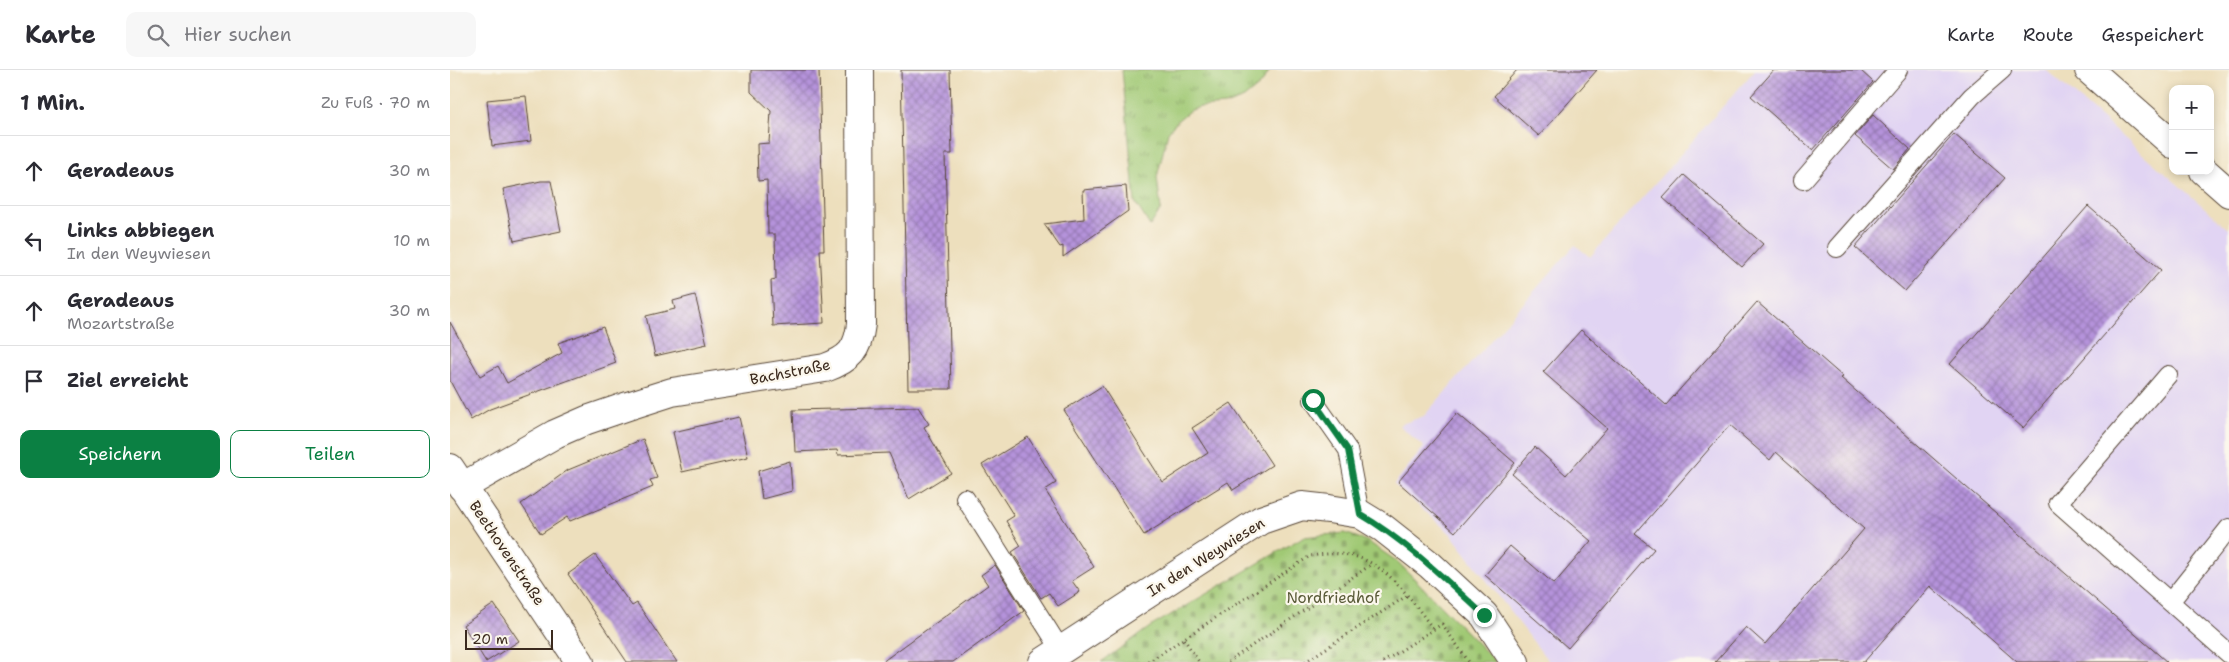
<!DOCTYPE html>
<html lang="de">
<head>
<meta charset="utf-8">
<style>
	body { margin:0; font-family:"Shantell Sans",sans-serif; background:#f7f7f7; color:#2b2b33 }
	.controls { position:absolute; right:15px; top:15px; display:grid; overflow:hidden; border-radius:10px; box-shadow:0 2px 8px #0003 }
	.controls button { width:45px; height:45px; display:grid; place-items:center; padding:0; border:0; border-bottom:1px solid #e1e1e2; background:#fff; color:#2b2b33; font:25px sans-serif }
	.scale { position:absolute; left:15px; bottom:12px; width:88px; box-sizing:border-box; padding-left:5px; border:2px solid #3b2a1e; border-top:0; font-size:14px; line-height:18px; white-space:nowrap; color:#3b2a1e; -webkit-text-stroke:4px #fbf7ec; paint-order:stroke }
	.stop { position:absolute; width:15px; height:15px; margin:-11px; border:4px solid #0b8043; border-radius:50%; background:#fff }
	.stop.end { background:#0b8043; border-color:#fff; box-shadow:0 1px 5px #0008 }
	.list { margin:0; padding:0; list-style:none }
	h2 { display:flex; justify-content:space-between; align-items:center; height:65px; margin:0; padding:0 20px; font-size:21px }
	h2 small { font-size:16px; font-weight:400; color:#7c7c81 }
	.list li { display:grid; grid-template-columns:32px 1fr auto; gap:15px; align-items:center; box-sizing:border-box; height:70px; padding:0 20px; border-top:1px solid #e1e1e2 }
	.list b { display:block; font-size:19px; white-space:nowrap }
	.list p { margin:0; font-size:16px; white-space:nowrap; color:#7c7c81 }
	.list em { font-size:16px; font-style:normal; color:#7c7c81 }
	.actions { display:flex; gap:10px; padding:15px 20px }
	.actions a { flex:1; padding:11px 0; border:1px solid #0b8043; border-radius:10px; text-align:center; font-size:18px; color:#0b8043 }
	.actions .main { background:#0b8043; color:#fff }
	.icon { flex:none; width:28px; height:28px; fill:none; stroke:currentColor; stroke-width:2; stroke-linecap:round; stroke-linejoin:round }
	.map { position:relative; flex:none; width:1779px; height:592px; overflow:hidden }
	header { display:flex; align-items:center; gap:30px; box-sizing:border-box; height:70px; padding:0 25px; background:#fff; border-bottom:1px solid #e1e1e2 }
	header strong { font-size:24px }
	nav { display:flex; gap:28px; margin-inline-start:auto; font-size:18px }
	.search { width:350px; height:45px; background:#f7f7f7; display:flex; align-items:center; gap:12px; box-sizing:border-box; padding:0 18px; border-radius:10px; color:#7c7c81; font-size:19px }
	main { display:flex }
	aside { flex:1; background:#fff }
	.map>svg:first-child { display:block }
	.built { fill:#e1d4f3 }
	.grass { fill:url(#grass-tufts); stroke:#6e7a49 }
	.cemetery { fill:url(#cemetery-stones); stroke:#6e7a49 }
	.building { fill:url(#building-cross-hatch) }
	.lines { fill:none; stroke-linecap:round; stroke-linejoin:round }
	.service-casing { stroke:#564536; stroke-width:20 }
	.minor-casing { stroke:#564536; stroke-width:30 }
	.path { stroke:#564536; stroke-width:3; stroke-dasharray:1 4; stroke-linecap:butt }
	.service { stroke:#fff; stroke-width:18 }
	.minor { stroke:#fff; stroke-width:28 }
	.route { stroke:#0b8043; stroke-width:6 }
	.labels { text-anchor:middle; stroke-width:4.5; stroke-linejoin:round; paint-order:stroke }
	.street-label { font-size:15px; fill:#3b2a1e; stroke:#fbf7ec }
	.park-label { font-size:15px; fill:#595a38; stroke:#fbf7ec }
</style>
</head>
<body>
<header>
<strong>Karte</strong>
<div class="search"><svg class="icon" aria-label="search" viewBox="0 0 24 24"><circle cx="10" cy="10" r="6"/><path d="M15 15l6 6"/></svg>Hier suchen</div>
<nav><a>Karte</a><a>Route</a><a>Gespeichert</a></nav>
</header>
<main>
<aside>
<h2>1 Min.<small>Zu Fuß · 70 m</small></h2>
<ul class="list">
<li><svg class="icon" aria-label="ahead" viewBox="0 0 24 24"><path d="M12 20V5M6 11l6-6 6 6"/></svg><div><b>Geradeaus</b></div><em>30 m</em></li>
<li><svg class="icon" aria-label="left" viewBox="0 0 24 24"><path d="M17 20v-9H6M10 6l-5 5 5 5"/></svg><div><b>Links abbiegen</b><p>In den Weywiesen</p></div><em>10 m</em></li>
<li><svg class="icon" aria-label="ahead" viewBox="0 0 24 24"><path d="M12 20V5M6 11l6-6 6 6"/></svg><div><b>Geradeaus</b><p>Mozartstraße</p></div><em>30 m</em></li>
<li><svg class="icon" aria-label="arrive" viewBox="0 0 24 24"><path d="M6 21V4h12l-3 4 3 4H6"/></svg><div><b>Ziel erreicht</b></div></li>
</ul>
<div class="actions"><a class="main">Speichern</a><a>Teilen</a></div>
</aside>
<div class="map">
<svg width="1779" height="592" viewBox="0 0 1779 592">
	<defs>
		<pattern id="grass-tufts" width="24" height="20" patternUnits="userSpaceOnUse" patternTransform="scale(1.25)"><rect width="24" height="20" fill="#a0c974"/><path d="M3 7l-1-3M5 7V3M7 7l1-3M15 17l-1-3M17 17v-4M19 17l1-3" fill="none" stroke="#84a35f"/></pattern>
		<pattern id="cemetery-stones" width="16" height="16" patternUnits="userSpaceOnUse" patternTransform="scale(1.25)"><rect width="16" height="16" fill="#a0c974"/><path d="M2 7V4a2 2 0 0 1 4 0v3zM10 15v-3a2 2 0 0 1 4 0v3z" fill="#84a35f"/></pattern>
		<pattern id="building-cross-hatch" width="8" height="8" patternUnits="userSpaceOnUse" patternTransform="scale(1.25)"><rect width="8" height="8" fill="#b593db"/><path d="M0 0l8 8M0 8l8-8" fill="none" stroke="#9478b1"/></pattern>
	</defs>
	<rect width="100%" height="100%" fill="#fbf7ec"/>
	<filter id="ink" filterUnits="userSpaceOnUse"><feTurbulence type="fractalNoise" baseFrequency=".02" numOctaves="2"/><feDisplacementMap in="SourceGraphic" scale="10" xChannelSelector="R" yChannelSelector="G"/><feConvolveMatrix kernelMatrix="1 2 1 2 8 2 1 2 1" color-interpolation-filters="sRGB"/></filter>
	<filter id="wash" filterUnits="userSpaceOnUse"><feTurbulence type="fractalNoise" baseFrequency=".0096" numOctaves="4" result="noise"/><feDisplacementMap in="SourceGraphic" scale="20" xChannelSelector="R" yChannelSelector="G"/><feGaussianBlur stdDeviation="1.12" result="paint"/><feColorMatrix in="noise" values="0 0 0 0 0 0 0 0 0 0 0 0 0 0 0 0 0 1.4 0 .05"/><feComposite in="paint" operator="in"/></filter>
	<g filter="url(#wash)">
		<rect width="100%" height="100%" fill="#eddfbd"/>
		<!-- built -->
		<path class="built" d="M 1305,0 L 1596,0 L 1779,159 L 1779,592 L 1099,592 L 1001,464 L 944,414 L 974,377 L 949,355 L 974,346 L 1125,175 L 1140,187 Z"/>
		<!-- grass -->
		<path class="grass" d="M 672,0 L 820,0 L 811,14 L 794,28 L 775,35 L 750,37 L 739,41 L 728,50 L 718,62 L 707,107 L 711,139 L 700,156 L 685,132 Z"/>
		<!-- cemetery -->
		<path class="cemetery" d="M 895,463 L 917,471 L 948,492 L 1046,592 L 651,592 L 700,557 L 853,467 Z"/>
		<g id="blocks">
			<!-- building -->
			<path class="building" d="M 301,0 L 369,0 L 374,180 L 370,180 L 374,253 L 323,256 L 321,210 L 326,209 L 325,164 L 318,164 L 317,110 L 308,111 L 307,74 L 319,73 L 321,41 L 301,22 Z
				M 451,0 L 500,0 L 502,84 L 495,84 L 501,319 L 458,319 Z
				M 1067,0 L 1147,0 L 1089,66 L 1044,26 Z
				M 1324,0 L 1410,0 L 1423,12 L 1363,80 L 1301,26 Z
				M 76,26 L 81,71 L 42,76 L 37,30 Z
				M 1423,45 L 1460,79 L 1443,99 L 1405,66 Z
				M 1504,64 L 1555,108 L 1455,221 L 1405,177 Z
				M 1234,105 L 1313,174 L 1292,197 L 1213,128 Z
				M 91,111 L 101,111 L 111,161 L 64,171 L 53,119 Z
				M 676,116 L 678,141 L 613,187 L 613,176 L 610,177 L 594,154 L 634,149 L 633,120 Z
				M 1638,136 L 1711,200 L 1573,358 L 1500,294 Z
				M 245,225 L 257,274 L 205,286 L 196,246 L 225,239 L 223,231 Z
				M 1307,232 L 1393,307 L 1391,308 L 1717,592 L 1567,592 L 1480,516 L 1414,592 L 1265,592 L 1296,557 L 1315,574 L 1414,459 L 1326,382 L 1320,390 L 1280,355 L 1185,464 L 1204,479 L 1118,578 L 1035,505 L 1060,476 L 1104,514 L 1141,471 L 1062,404 L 1085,377 L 1116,405 L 1157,358 L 1093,302 L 1131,260 L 1216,335 Z
				M 0,252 L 30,306 L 48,296 L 57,313 L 112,283 L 108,273 L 153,257 L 166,293 L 40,339 L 21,350 L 0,311 Z
				M 652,316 L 713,412 L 758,383 L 742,358 L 781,333 L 822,395 L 783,420 L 778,412 L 694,465 L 614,340 Z
				M 468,337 L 479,354 L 474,357 L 501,403 L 459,429 L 439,383 L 388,385 L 387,380 L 345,382 L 343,340 Z
				M 1007,343 L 1065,393 L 1005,462 L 948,412 Z
				M 289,347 L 298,387 L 232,402 L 223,362 Z
				M 578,367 L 606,413 L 595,420 L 644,497 L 622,511 L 630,522 L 608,536 L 599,523 L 591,528 L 562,482 L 571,476 L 556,451 L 564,446 L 532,395 Z
				M 193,369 L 207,408 L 200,410 L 203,417 L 120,451 L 117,447 L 91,464 L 71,434 L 118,400 Z
				M 340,391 L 342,421 L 312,429 L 308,401 Z
				M 145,485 L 182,536 L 187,533 L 227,592 L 177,592 L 118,504 Z
				M 545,495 L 574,541 L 503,592 L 432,592 L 538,515 L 531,505 Z
				M 44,534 L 69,571 L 36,592 L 13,555 Z"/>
		</g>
	</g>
	<g filter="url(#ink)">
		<use href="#blocks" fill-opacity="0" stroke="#564536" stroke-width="1"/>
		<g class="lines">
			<!-- service casing -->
			<g class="service-casing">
				<path id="service" d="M 1353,110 L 1448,0
					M 1387,178 L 1522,26 L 1552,0
					M 1718,305 L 1608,433 L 1779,584
					M 863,330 L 898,380 L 910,444
					M 515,428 L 611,580
					M 1720,532 L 1779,458"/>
			</g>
			<!-- minor casing -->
			<g class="minor-casing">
				<path id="minor" d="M 1639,0 L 1723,74
					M 1754,101 L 1779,123
					M 0,398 L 130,592
					M 12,417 L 105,364 L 137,350 L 178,336 L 222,322 L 375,298 C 400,289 408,280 411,254 L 410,0
					M 593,592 L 811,450 L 852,436 L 879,439 L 910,444 L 933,458 L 980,495 L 1034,545 L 1065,592"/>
			</g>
			<!-- path -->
			<path class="path" d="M 734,569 L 749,592
				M 698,592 L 860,486 C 869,485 880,483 890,484 C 933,486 960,528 983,559
				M 778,592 L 922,494
				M 855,592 L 958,525
				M 933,592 L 992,554 L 1019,592"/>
			<!-- service -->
			<use href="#service" class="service"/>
			<!-- minor -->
			<use href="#minor" class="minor"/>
		</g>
	</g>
	<g class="lines" filter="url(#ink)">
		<!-- route -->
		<path class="route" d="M 863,330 L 898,380 L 910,444 C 956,471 995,509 1034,545"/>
	</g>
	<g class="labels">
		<!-- street labels -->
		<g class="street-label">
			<text transform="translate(340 302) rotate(-11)" y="5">Bachstraße</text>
			<text transform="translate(57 483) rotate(56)" y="5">Beethovenstraße</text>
			<text transform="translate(756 487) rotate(-32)" y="5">In den Weywiesen</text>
		</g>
		<!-- park labels -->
		<g class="park-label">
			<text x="883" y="533">Nordfriedhof</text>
		</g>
	</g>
</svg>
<div class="controls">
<button>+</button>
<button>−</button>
</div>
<div class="scale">20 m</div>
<div class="stop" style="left:863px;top:330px"></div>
<div class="stop end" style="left:1034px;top:545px"></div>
</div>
</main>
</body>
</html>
